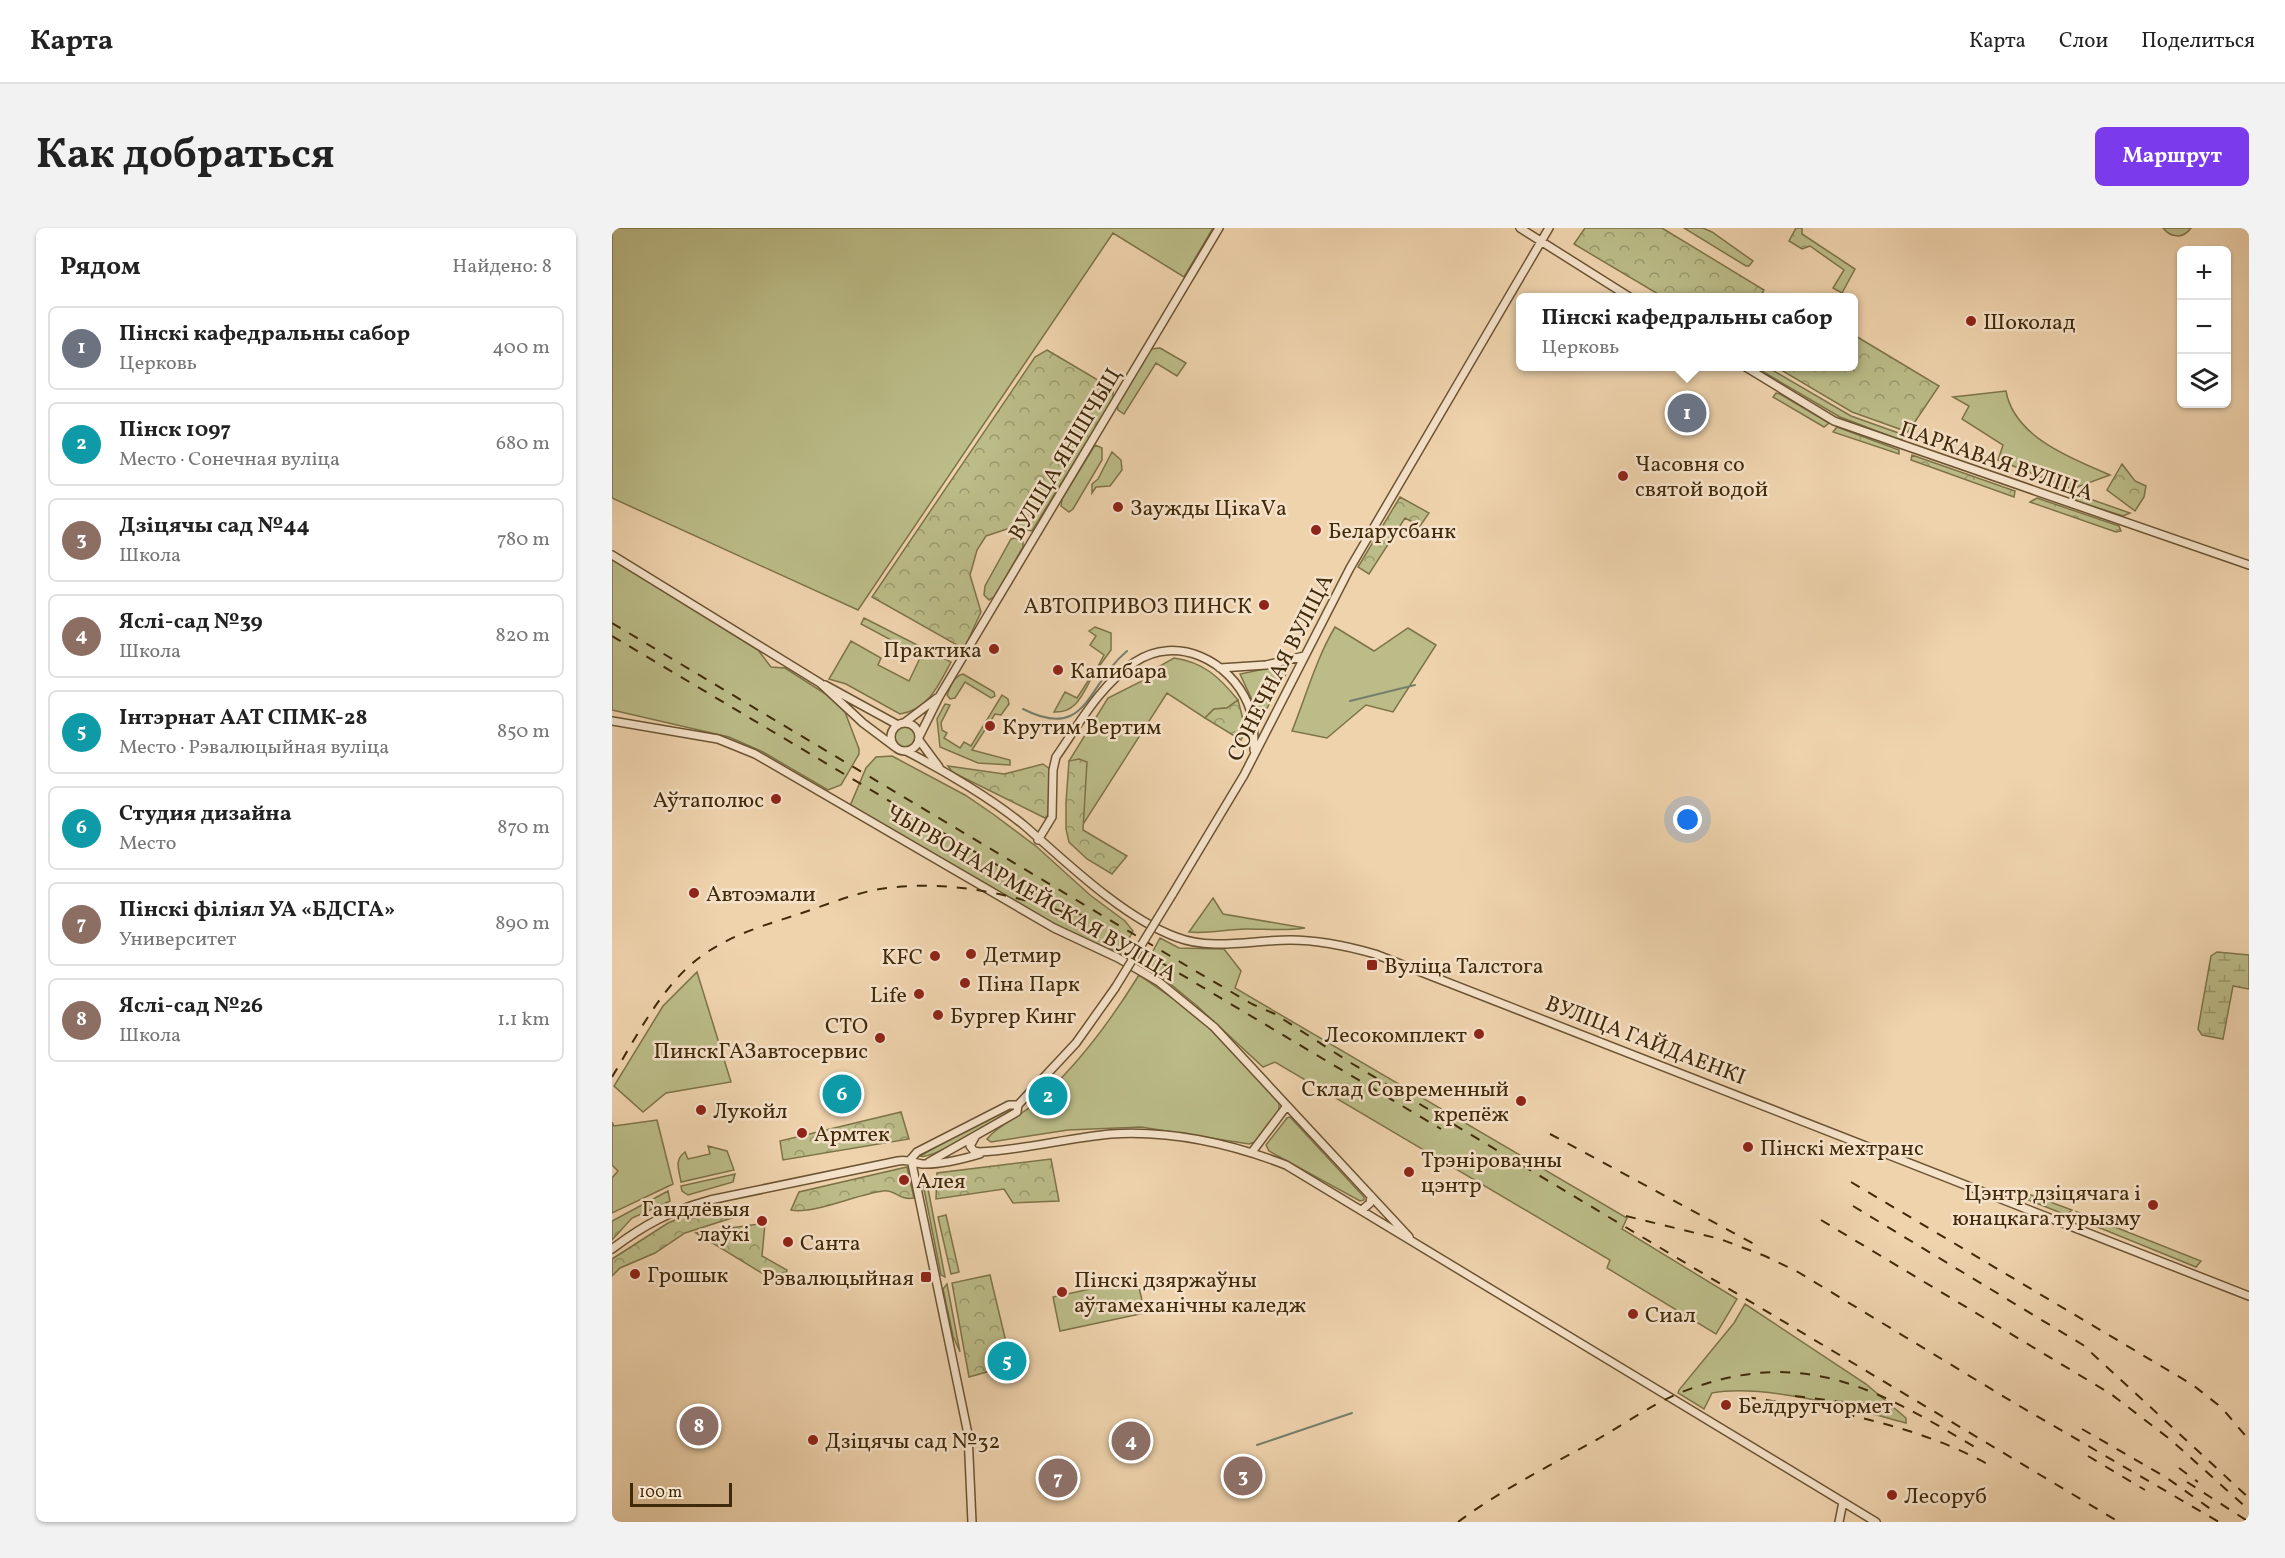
<!DOCTYPE html>
<html lang="ru">
<head>
<meta charset="utf-8">
<style>
	body { margin:0; font-family:Vollkorn,serif; background:#f2f2f2; color:#222 }
	.controls { position:absolute; right:18px; top:18px; display:grid; overflow:hidden; border-radius:9px; box-shadow:0 2px 4px #0004 }
	.controls button { width:54px; height:54px; display:grid; place-items:center; padding:0; border:0; border-bottom:2px solid #e0e0e0; background:#fff; color:#222; font:30px sans-serif }
	.scale { position:absolute; left:18px; bottom:15px; width:102px; box-sizing:border-box; padding-left:6px; border:3px solid #402a09; border-top:0; font-size:16px; line-height:21px; white-space:nowrap; color:#402a09; -webkit-text-stroke:4px #f5e2ca; paint-order:stroke }
	.you { position:absolute; left:1076px; top:592px; width:21px; height:21px; margin:-15px; border:4px solid #fff; border-radius:50%; background:#1a73e8; box-shadow:0 0 0 9px #1a73e833 }
	.badge { display:grid; place-items:center; width:39px; height:39px; border-radius:50%; background:#7c3aed; color:#fff; font-size:20px; font-weight:700 }
	.pin { position:absolute; translate:-50% -50%; border:3px solid #fff; box-shadow:0 2px 6px #0006 }
	.popup { position:absolute; left:904px; top:65px; width:342px; height:78px; box-sizing:border-box; display:grid; place-content:center; border-radius:9px; background:#fff; filter:drop-shadow(0 2px 4px #0005); font-size:20px; white-space:nowrap; color:#767676 }
	.popup b { font-size:22px; color:#222 }
	.popup::after { content:''; position:absolute; left:50%; top:100%; margin-left:-12px; border:12px solid transparent; border-top-color:#fff }
	.list { margin:0; padding:0; list-style:none }
	h2 { display:flex; justify-content:space-between; align-items:center; height:78px; margin:0; padding:0 24px; font-size:26px }
	h2 small { font-size:20px; font-weight:400; color:#767676 }
	.list li { display:grid; grid-template-columns:39px 1fr auto; gap:18px; align-items:center; box-sizing:border-box; height:84px; margin:0 12px 12px; padding:0 12px; border:2px solid #e0e0e0; border-radius:9px }
	.list b { display:block; font-size:22px; white-space:nowrap }
	.list p { margin:0; font-size:20px; white-space:nowrap; color:#767676 }
	.list em { font-size:20px; font-style:normal; color:#767676 }
	.icon { flex:none; width:33px; height:33px; fill:none; stroke:currentColor; stroke-width:2; stroke-linecap:round; stroke-linejoin:round }
	.map { position:relative; flex:none; width:1637px; height:1294px; overflow:hidden; border-radius:9px }
	header { display:flex; align-items:center; gap:36px; box-sizing:border-box; height:84px; padding:0 30px; background:#fff; border-bottom:2px solid #e0e0e0 }
	header strong { font-size:28px }
	nav { display:flex; gap:33px; margin-inline-start:auto; font-size:21px }
	.intro { display:flex; align-items:center; justify-content:space-between; box-sizing:border-box; height:144px; padding:0 36px }
	h1 { margin:0; font-size:42px }
	.button { padding:15px 27px; border-radius:9px; background:#7c3aed; color:#fff; font-size:21px; font-weight:700 }
	main { display:flex; gap:36px; padding:0 36px }
	aside { flex:1; background:#fff; border-radius:9px; box-shadow:0 2px 4px #0004 }
	.map>svg:first-child { display:block }
	.green { fill:#bbbc88; stroke:#7e7348; stroke-width:1.5 }
	.forest { fill:url(#forest-crowns); stroke:#7e7348; stroke-width:1.5 }
	.wetland { fill:url(#wetland-marsh); stroke:#7e7348; stroke-width:1.5 }
	.lines { fill:none; stroke-linecap:round; stroke-linejoin:round }
	.stream { stroke:#767f6c; stroke-width:2 }
	.tertiary-casing { stroke:#6c5432; stroke-width:10 }
	.tertiary { stroke:#f5e2ca; stroke-width:7 }
	.rail { stroke:#402a09; stroke-width:2; stroke-dasharray:10 10; stroke-linecap:butt }
	.tertiary-bridge-casing { stroke:#6c5432; stroke-width:10; stroke-linecap:butt }
	.tertiary-bridge { stroke:#f5e2ca; stroke-width:7 }
	.poi-dot { fill:#8f2418; stroke:#f5e2ca; stroke-width:2 }
	.labels { text-anchor:middle; stroke-width:5; stroke-linejoin:round; paint-order:stroke }
	.poi-label { font-size:22px; fill:#402a09; stroke:#f5e2ca; text-anchor:start }
	.street-label { font-size:22px; fill:#402a09; stroke:#f5e2ca }
</style>
</head>
<body>
<header>
<strong>Карта</strong>
<nav><a>Карта</a><a>Слои</a><a>Поделиться</a></nav>
</header>
<div class="intro"><h1>Как добраться</h1><a class="button">Маршрут</a></div>
<main>
<aside>
<h2>Рядом<small>Найдено: 8</small></h2>
<ul class="list">
<li><span class="badge" style="background:#6b7280">1</span><div><b>Пінскі кафедральны сабор</b><p>Церковь</p></div><em>400 m</em></li>
<li><span class="badge" style="background:#0f9aa8">2</span><div><b>Пінск 1097</b><p>Место · Сонечная вуліца</p></div><em>680 m</em></li>
<li><span class="badge" style="background:#8d6e63">3</span><div><b>Дзіцячы сад №44</b><p>Школа</p></div><em>780 m</em></li>
<li><span class="badge" style="background:#8d6e63">4</span><div><b>Яслі-сад №39</b><p>Школа</p></div><em>820 m</em></li>
<li><span class="badge" style="background:#0f9aa8">5</span><div><b>Інтэрнат ААТ СПМК-28</b><p>Место · Рэвалюцыйная вуліца</p></div><em>850 m</em></li>
<li><span class="badge" style="background:#0f9aa8">6</span><div><b>Студия дизайна</b><p>Место</p></div><em>870 m</em></li>
<li><span class="badge" style="background:#8d6e63">7</span><div><b>Пінскі філіял УА «БДСГА»</b><p>Университет</p></div><em>890 m</em></li>
<li><span class="badge" style="background:#8d6e63">8</span><div><b>Яслі-сад №26</b><p>Школа</p></div><em>1.1 km</em></li>
</ul>
</aside>
<div class="map">
<svg width="1637" height="1294" viewBox="0 0 1637 1294">
	<defs>
		<pattern id="forest-crowns" width="20" height="18" patternUnits="userSpaceOnUse" patternTransform="scale(1.5)"><rect width="20" height="18" fill="#bbbc88"/><path d="M2 6a3 3 0 1 1 6 0M12 15a3 3 0 1 1 6 0" fill="none" stroke="#99996d"/></pattern>
		<pattern id="wetland-marsh" width="20" height="14" patternUnits="userSpaceOnUse" patternTransform="scale(1.5)"><rect width="20" height="14" fill="#bbbc88"/><path d="M1 5h8M5 5V1M11 12h8M15 12V8" fill="none" stroke="#99996d"/></pattern>
	</defs>
	<rect width="100%" height="100%" fill="#efd3ad"/>
	<filter id="stains"><feTurbulence type="fractalNoise" baseFrequency=".00333" numOctaves="4"/><feColorMatrix values="0 0 0 0 .2 0 0 0 0 .09 0 0 0 0 .02 0 0 0 .5 -.17"/></filter>
	<radialGradient id="worn" r=".72"><stop offset=".6" stop-color="#630" stop-opacity="0"/><stop offset="1" stop-color="#630" stop-opacity=".3"/></radialGradient>
	<!-- green -->
	<path class="green" d="M 0,0 L 601,0 L 572,49 L 501,5 L 246,382 L 0,270 Z
		M 1072,0 L 1091,0 L 1100,4 L 1141,33 L 1137,38 L 1134,38 Z
		M 1551,0 L 1579,0 C 1571,11 1559,10 1551,0 Z
		M 548,120 L 574,135 L 565,148 L 544,135 L 512,186 L 506,182 L 505,175 L 538,121 Z
		M 1143,139 L 1155,139 L 1239,188 L 1295,208 L 1288,212 L 1228,189 Z
		M 1394,163 C 1402,209 1460,231 1498,247 L 1460,261 L 1386,232 L 1391,217 L 1350,191 L 1357,178 L 1341,169 Z
		M 1164,165 L 1168,166 L 1217,195 L 1212,199 L 1161,169 Z
		M 483,217 L 490,220 L 490,232 L 461,281 L 457,284 L 449,278 L 450,271 Z
		M 500,224 L 509,232 L 510,242 L 498,258 L 484,259 L 480,265 L 480,256 L 486,251 Z
		M 1458,264 L 1518,285 L 1511,288 L 1467,274 L 1457,267 Z
		M 403,310 L 411,313 L 411,319 L 382,369 L 377,372 L 372,367 L 373,358 L 399,311 Z
		M 0,331 L 146,422 L 159,439 L 173,440 L 223,472 L 233,484 L 247,521 L 247,526 L 229,557 L 216,562 L 151,524 L 117,509 L 0,482 Z
		M 252,390 L 339,434 C 327,457 316,482 288,486 L 234,456 L 217,451 L 239,413 L 269,430 L 266,437 L 297,453 L 309,428 L 249,396 Z
		M 483,399 L 499,405 L 499,422 L 483,444 L 492,427 L 478,417 L 484,408 L 477,403 Z
		M 723,399 L 762,423 L 796,400 L 824,417 L 781,484 L 754,477 L 715,510 L 680,503 C 694,468 704,431 723,399 Z
		M 562,430 C 592,434 608,450 626,472 L 615,480 L 602,481 L 593,490 L 555,465 L 470,598 L 474,534 L 457,533 L 496,470 L 532,452 L 546,439 Z
		M 677,436 L 679,437 L 649,491 L 628,446 Z
		M 351,446 L 382,464 L 383,468 L 379,470 L 353,454 L 343,470 L 338,471 L 335,467 C 338,459 342,448 351,446 Z
		M 476,453 L 478,453 C 469,469 463,485 442,484 L 453,464 L 465,470 Z
		M 390,467 L 396,471 L 397,476 L 389,487 L 383,486 L 360,522 L 398,532 L 398,537 L 366,535 L 328,519 L 325,491 L 333,476 L 338,477 L 329,495 L 330,502 L 335,505 L 332,510 L 348,520 L 352,514 L 359,518 Z
		M281 509a12 12 0 1 1 24 0a12 12 0 1 1-24 0Z
		M 280,528 L 353,567 L 381,586 L 425,619 L 478,667 L 513,693 L 521,703 L 509,725 L 447,701 L 238,578 L 254,540 L 264,529 Z
		M 601,670 L 611,686 L 693,700 C 673,703 655,701 635,701 C 615,701 597,706 577,704 Z
		M 548,710 L 567,720 L 612,721 L 629,743 L 623,760 L 1015,990 L 1010,1001 L 1125,1071 L 1104,1106 L 995,1040 L 998,1032 L 663,834 L 651,839 L 584,777 L 534,736 Z
		M 85,744 L 119,854 L 54,865 L 31,884 L 2,858 L 51,778 Z
		M 527,747 L 586,788 L 667,873 L 667,884 L 643,914 L 637,916 L 529,899 L 456,902 L 379,914 L 375,911 C 387,896 409,888 423,875 C 465,839 498,794 527,747 Z
		M 397,877 L 402,880 L 400,882 C 385,890 320,933 308,928 Z
		M 678,889 L 752,969 L 752,972 L 748,973 L 657,923 L 654,917 L 675,890 Z
		M 45,892 L 61,956 L 0,985 L 0,950 L 6,943 L 0,937 L 0,894 L 2,898 Z
		M 96,918 L 115,923 L 122,942 L 69,954 C 67,942 62,932 73,924 L 76,931 L 98,926 Z
		M 313,945 L 333,1049 L 329,1047 L 309,946 Z
		M 123,946 L 121,954 L 76,967 L 70,963 L 69,958 Z
		M 1406,962 L 1460,982 L 1454,987 L 1409,969 Z
		M 1465,984 L 1589,1033 L 1584,1039 L 1473,994 Z
		M 525,1051 L 533,1085 L 448,1103 L 441,1069 Z
		M 335,1056 L 348,1124 L 341,1108 L 331,1061 Z
		M 1133,1076 L 1254,1156 L 1294,1190 L 1294,1195 C 1242,1181 1153,1155 1100,1165 L 1092,1181 L 1066,1165 L 1067,1162 L 1122,1095 Z"/>
	<!-- forest -->
	<path class="forest" d="M 973,0 L 1050,0 L 1152,62 L 1149,67 L 1154,69 L 1051,69 L 962,16 Z
		M 1184,0 L 1190,0 L 1190,6 L 1243,41 L 1230,65 L 1221,60 L 1232,42 L 1198,18 L 1190,21 L 1177,13 Z
		M 1242,107 L 1327,158 L 1296,204 L 1240,184 L 1164,139 L 1242,138 Z
		M 435,122 L 501,161 L 501,171 L 420,303 L 401,299 L 374,308 L 365,322 L 358,347 L 369,384 L 352,421 L 260,369 L 423,129 Z
		M 1225,199 L 1287,222 L 1287,226 L 1221,204 Z
		M 1300,227 L 1403,263 L 1402,269 L 1299,232 Z
		M 1510,236 L 1523,253 L 1534,258 L 1532,269 L 1523,283 L 1495,262 Z
		M 788,269 L 817,285 L 808,298 L 793,290 L 757,346 L 746,339 Z
		M 1425,270 L 1507,298 L 1509,303 L 1504,304 L 1418,274 Z
		M 626,472 L 634,503 L 629,512 L 593,490 L 602,481 L 615,480 Z
		M 467,531 L 475,534 L 471,602 L 515,628 L 500,646 L 475,631 L 457,614 L 454,601 L 454,574 L 457,533 Z
		M 431,536 L 438,541 L 436,587 L 433,590 L 340,544 L 336,538 L 392,546 Z
		M 289,884 L 297,911 L 171,932 L 168,913 Z
		M 439,931 L 447,973 L 401,975 L 392,961 L 324,971 L 325,945 Z
		M 295,939 L 302,970 C 287,973 283,961 271,963 C 245,966 201,987 179,982 L 187,964 Z
		M 56,963 L 58,973 L 20,990 L 0,1012 L 0,993 Z
		M 122,977 L 126,988 L 73,1005 L 43,1025 L 8,1040 L 0,1048 L 0,1031 L 56,995 L 73,988 Z
		M 334,987 L 347,1044 L 339,1046 L 326,989 Z
		M 153,995 L 150,1028 L 175,1042 L 171,1058 L 84,1005 Z
		M 378,1047 L 394,1114 L 378,1143 L 357,1149 L 340,1055 Z"/>
	<!-- wetland -->
	<path class="wetland" d="M 1605,724 L 1637,727 L 1637,761 L 1621,758 L 1611,811 L 1590,807 L 1586,801 L 1599,728 Z"/>
	<g class="lines">
		<!-- stream -->
		<path class="stream" d="M 738,473 L 803,457
			M 411,481 C 476,514 474,457 515,423
			M 645,1217 L 740,1185"/>
		<!-- tertiary casing -->
		<g class="tertiary-casing">
			<path id="tertiary" d="M 908,0 L 1019,70
				M 1132,138 L 1222,193 L 1637,337
				M 0,327 L 208,455 L 251,495 L 283,519
				M 608,440 L 654,437 L 692,428
				M 213,457 L 286,497
				M 0,493 L 106,511 L 143,526 L 442,700 L 506,730 L 547,754 L 602,799 L 797,1009
				M279 509a14 14 0 1 1 28 0a14 14 0 1 1-28 0Z
				M 292,495 L 325,470
				M 307,509 L 327,469 L 607,0
				M 307,512 L 327,539
				M 294,523 C 331,542 382,572 414,599 C 455,635 512,690 564,709 C 600,723 641,712 678,712 C 707,712 735,718 763,726 L 1637,1068
				M 426,612 L 440,589 L 441,542 L 444,529 C 467,496 488,457 523,434 C 565,406 618,433 636,476 C 642,491 642,506 642,522
				M 560,667 L 632,547 L 738,340 L 937,0
				M 406,877 L 464,815 L 503,760
				M 363,909 L 358,918 L 362,923 L 367,924 C 412,922 455,910 499,906 C 560,902 617,915 674,937 L 1264,1294
				M 640,924 L 674,879
				M 299,931 L 356,1206 L 360,1294
				M 299,931 L 305,924 L 397,877 L 406,877
				M 317,934 L 405,884 L 406,877
				M 750,982 L 758,975 L 759,968
				M 0,1021 C 33,996 58,983 98,972 L 286,933 C 297,931 301,935 310,936 C 328,937 351,931 368,926
				M 1227,1294 L 1231,1274"/>
		</g>
		<!-- tertiary -->
		<use href="#tertiary" class="tertiary"/>
		<!-- rail -->
		<path class="rail" d="M 0,395 L 580,741 L 640,776 L 663,786 L 739,835 L 1507,1294
			M 0,408 L 829,901
			M 0,849 C 23,811 43,771 75,740 C 105,712 143,700 181,688 C 209,679 239,666 268,661 C 331,651 397,665 457,686
			M 938,906 L 1144,1017
			M 1239,954 L 1581,1157 L 1610,1180 L 1637,1212
			M 1241,978 L 1471,1117 L 1637,1270
			M 1014,988 L 1108,1011 L 1153,1028 L 1186,1044 L 1399,1173 L 1607,1294
			M 1209,992 L 1499,1166 L 1559,1212 L 1637,1282
			M 1183,1168 L 1231,1174 L 1280,1187
			M 1134,1169 C 1220,1182 1304,1196 1381,1239
			M 1470,1201 L 1555,1250 L 1600,1282
			M 1476,1228 L 1533,1262
			M 1567,1240 L 1586,1254
			M 1575,1254 L 1637,1294
			M 846,1294 C 889,1262 939,1237 986,1211 C 1012,1196 1038,1178 1065,1166 C 1188,1116 1262,1159 1366,1221"/>
		<!-- tertiary-bridge casing -->
		<g class="tertiary-bridge-casing">
			<path id="tertiary-bridge" d="M 503,760 L 560,667"/>
		</g>
		<!-- tertiary-bridge -->
		<use href="#tertiary-bridge" class="tertiary-bridge"/>
	</g>
	<!-- markers -->
	<g class="poi-dot">
		<circle cx="1359" cy="93" r="6"/>
		<circle cx="1011" cy="248" r="6"/>
		<circle cx="506" cy="279" r="6"/>
		<circle cx="704" cy="302" r="6"/>
		<circle cx="652" cy="377" r="6"/>
		<circle cx="382" cy="421" r="6"/>
		<circle cx="446" cy="442" r="6"/>
		<circle cx="378" cy="498" r="6"/>
		<circle cx="164" cy="571" r="6"/>
		<circle cx="82" cy="665" r="6"/>
		<circle cx="359" cy="726" r="6"/>
		<circle cx="323" cy="728" r="6"/>
		<rect x="754" y="731" width="12" height="12" rx="3"/>
		<circle cx="353" cy="755" r="6"/>
		<circle cx="307" cy="766" r="6"/>
		<circle cx="326" cy="787" r="6"/>
		<circle cx="867" cy="806" r="6"/>
		<circle cx="268" cy="810" r="6"/>
		<circle cx="909" cy="873" r="6"/>
		<circle cx="89" cy="882" r="6"/>
		<circle cx="190" cy="905" r="6"/>
		<circle cx="1136" cy="919" r="6"/>
		<circle cx="797" cy="944" r="6"/>
		<circle cx="292" cy="952" r="6"/>
		<circle cx="1541" cy="977" r="6"/>
		<circle cx="150" cy="993" r="6"/>
		<circle cx="176" cy="1014" r="6"/>
		<circle cx="23" cy="1046" r="6"/>
		<rect x="308" y="1043" width="12" height="12" rx="3"/>
		<circle cx="450" cy="1064" r="6"/>
		<circle cx="1021" cy="1086" r="6"/>
		<circle cx="1114" cy="1177" r="6"/>
		<circle cx="201" cy="1212" r="6"/>
		<circle cx="1280" cy="1267" r="6"/>
	</g>
	<g class="labels">
		<!-- poi labels -->
		<g class="poi-label">
			<text x="1371" y="101">Шоколад</text>
			<text x="1023" y="243">Часовня со<tspan x="1023" dy="25">святой водой</tspan></text>
			<text x="518" y="287">Заужды ЦікаVа</text>
			<text x="716" y="310">Беларусбанк</text>
			<text x="640" y="385" text-anchor="end">АВТОПРИВОЗ ПИНСК</text>
			<text x="370" y="429" text-anchor="end">Практика</text>
			<text x="458" y="450">Капибара</text>
			<text x="390" y="506">Крутим Вертим</text>
			<text x="152" y="579" text-anchor="end">Аўтаполюс</text>
			<text x="94" y="673">Автоэмали</text>
			<text x="371" y="734">Детмир</text>
			<text x="311" y="736" text-anchor="end">KFC</text>
			<text x="772" y="745">Вуліца Талстога</text>
			<text x="365" y="763">Піна Парк</text>
			<text x="295" y="774" text-anchor="end">Life</text>
			<text x="338" y="795">Бургер Кинг</text>
			<text x="256" y="805" text-anchor="end">СТО<tspan x="256" dy="25">ПинскГАЗавтосервис</tspan></text>
			<text x="855" y="814" text-anchor="end">Лесокомплект</text>
			<text x="897" y="868" text-anchor="end">Склад Современный<tspan x="897" dy="25">крепёж</tspan></text>
			<text x="101" y="890">Лукойл</text>
			<text x="202" y="913">Армтек</text>
			<text x="1148" y="927">Пінскі мехтранс</text>
			<text x="809" y="939">Трэніровачны<tspan x="809" dy="25">цэнтр</tspan></text>
			<text x="304" y="960">Алея</text>
			<text x="1529" y="972" text-anchor="end">Цэнтр дзіцячага і<tspan x="1529" dy="25">юнацкага турызму</tspan></text>
			<text x="138" y="988" text-anchor="end">Гандлёвыя<tspan x="138" dy="25">лаўкі</tspan></text>
			<text x="188" y="1022">Санта</text>
			<text x="35" y="1054">Грошык</text>
			<text x="302" y="1057" text-anchor="end">Рэвалюцыйная</text>
			<text x="462" y="1059">Пінскі дзяржаўны<tspan x="462" dy="25">аўтамеханічны каледж</tspan></text>
			<text x="1033" y="1094">Сиал</text>
			<text x="1126" y="1185">Белдругчормет</text>
			<text x="213" y="1220">Дзіцячы сад №32</text>
			<text x="1292" y="1275">Лесоруб</text>
		</g>
		<!-- street labels -->
		<g class="street-label">
			<text transform="translate(452 225) rotate(-59)" y="8">ВУЛІЦА ЯНІШЧЫЦ</text>
			<text transform="translate(1385 232) rotate(19)" y="8">ПАРКАВАЯ ВУЛІЦА</text>
			<text transform="translate(667 439) rotate(-63)" y="8">СОНЕЧНАЯ ВУЛІЦА</text>
			<text transform="translate(420 664) rotate(30)" y="8">ЧЫРВОНААРМЕЙСКАЯ ВУЛІЦА</text>
			<text transform="translate(1034 811) rotate(21)" y="8">ВУЛІЦА ГАЙДАЕНКІ</text>
		</g>
	</g>
	<rect width="100%" height="100%" filter="url(#stains)"/>
	<rect width="100%" height="100%" fill="url(#worn)"/>
</svg>
<div class="controls">
<button>+</button>
<button>−</button>
<button><svg class="icon" aria-label="layers" viewBox="0 0 24 24"><path d="M12 4l9 5-9 5-9-5zM3 14l9 5 9-5"/></svg></button>
</div>
<div class="scale">100 m</div>
<div class="you"></div>
<div class="pin badge" style="left:1075px;top:185px;background:#6b7280">1</div>
<div class="popup"><b>Пінскі кафедральны сабор</b>Церковь</div>
<div class="pin badge" style="left:436px;top:868px;background:#0f9aa8">2</div>
<div class="pin badge" style="left:631px;top:1248px;background:#8d6e63">3</div>
<div class="pin badge" style="left:519px;top:1213px;background:#8d6e63">4</div>
<div class="pin badge" style="left:395px;top:1133px;background:#0f9aa8">5</div>
<div class="pin badge" style="left:230px;top:866px;background:#0f9aa8">6</div>
<div class="pin badge" style="left:446px;top:1250px;background:#8d6e63">7</div>
<div class="pin badge" style="left:87px;top:1198px;background:#8d6e63">8</div>
</div>
</main>
</body>
</html>
